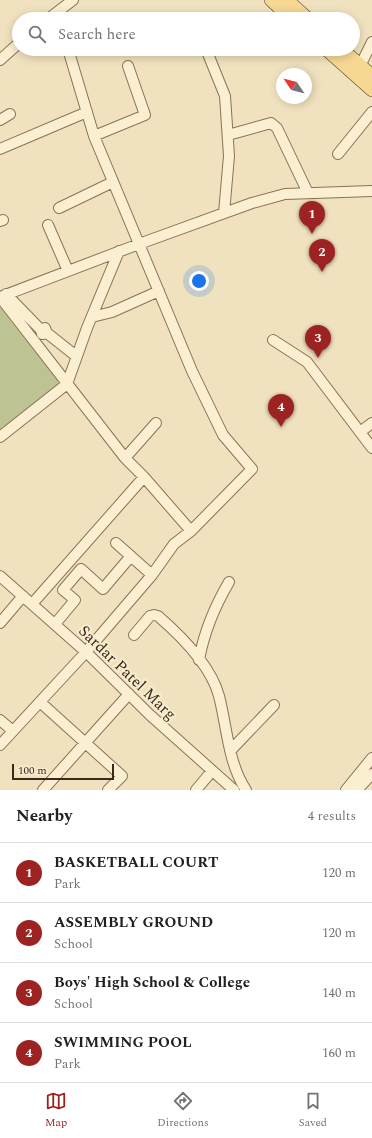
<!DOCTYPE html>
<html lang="en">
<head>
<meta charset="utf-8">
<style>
	body { margin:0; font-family:Spectral,serif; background:#f6f6f6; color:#202124 }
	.compass { position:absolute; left:276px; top:68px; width:36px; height:36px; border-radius:50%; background:#fff; box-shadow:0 2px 10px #0003; rotate:305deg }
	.scale { position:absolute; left:12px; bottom:10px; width:102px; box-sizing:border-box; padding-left:4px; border:2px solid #392a1c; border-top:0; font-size:11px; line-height:14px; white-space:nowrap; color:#392a1c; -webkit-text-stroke:3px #f8eccf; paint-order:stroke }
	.you { position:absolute; left:199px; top:281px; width:14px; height:14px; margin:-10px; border:3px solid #fff; border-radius:50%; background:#1a73e8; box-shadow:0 0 0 6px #1a73e833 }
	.badge { display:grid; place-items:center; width:26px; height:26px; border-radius:50%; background:#9d2222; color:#fff; font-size:13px; font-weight:700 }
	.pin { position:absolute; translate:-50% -33px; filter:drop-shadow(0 1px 2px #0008) }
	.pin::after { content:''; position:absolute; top:21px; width:14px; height:12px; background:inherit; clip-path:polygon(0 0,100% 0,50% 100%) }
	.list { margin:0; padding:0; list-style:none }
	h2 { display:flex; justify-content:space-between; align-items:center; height:52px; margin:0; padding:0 16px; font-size:17px }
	h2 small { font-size:13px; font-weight:400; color:#757577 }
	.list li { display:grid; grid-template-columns:26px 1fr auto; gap:12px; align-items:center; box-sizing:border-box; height:60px; padding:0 16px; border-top:1px solid #e0e0e0 }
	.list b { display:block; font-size:15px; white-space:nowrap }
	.list p { margin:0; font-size:13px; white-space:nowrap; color:#757577 }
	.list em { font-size:13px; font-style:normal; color:#757577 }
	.icon { flex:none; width:22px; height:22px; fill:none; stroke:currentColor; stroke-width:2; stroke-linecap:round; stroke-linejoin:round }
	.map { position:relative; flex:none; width:372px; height:790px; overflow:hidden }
	.search { position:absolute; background:#fff; box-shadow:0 2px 10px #0003; left:12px; right:12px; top:12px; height:44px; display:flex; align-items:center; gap:10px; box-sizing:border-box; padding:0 14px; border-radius:22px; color:#757577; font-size:15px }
	.sheet { height:292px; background:#fff }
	nav { display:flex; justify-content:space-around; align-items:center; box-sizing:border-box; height:56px; border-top:1px solid #e0e0e0; background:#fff; font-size:11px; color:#757577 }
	nav a { display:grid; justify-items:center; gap:2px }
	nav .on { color:#9d2222 }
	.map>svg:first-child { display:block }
	.cemetery { fill:#bdc392 }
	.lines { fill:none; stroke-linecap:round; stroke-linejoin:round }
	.minor-casing { stroke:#8a7256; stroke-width:12 }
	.major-casing { stroke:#58402b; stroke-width:14 }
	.minor { stroke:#fbefd2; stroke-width:10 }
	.major { stroke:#f7d893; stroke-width:13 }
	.labels { text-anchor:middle; stroke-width:4; stroke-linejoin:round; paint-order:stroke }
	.street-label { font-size:16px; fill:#392a1c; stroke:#f8eccf }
</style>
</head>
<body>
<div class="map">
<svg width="372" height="790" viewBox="0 0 372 790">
	<rect width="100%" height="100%" fill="#f1e2bf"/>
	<!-- cemetery -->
	<path class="cemetery" d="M 0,302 L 57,378 L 59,385 L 0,430 Z"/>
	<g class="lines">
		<!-- minor casing -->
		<g class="minor-casing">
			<path id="minor" d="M 48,19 L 73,0
				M 206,49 L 225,96 L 229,156 L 224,213
				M 0,60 L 19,43
				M 360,66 L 372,42
				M 0,120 L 10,114
				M 228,135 L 271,123 L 277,128 L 308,193
				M 94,136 L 145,115 L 128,66
				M 0,149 L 87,112
				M 338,154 L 372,112
				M 59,208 L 113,182
				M 0,221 L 3,220
				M 48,225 L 68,271
				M 6,294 L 41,330
				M 0,297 L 139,244 L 252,203 L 285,194 L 372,191
				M 0,297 L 125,458 L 144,477 L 191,531
				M 92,317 L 112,312 L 159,291
				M 47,333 L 42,334 L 41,330 L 45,328 L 47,333 L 76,356
				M 273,340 L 307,362 L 372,448
				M 360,432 L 372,423
				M 0,437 L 67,384 L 87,328 L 119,251
				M 125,458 L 156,423
				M 116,543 L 152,575
				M 0,576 L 86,652 L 150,715 L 234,790
				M 32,604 L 144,477
				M 0,623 L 23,596
				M 55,624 L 75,600 L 63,590 L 81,569 L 103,589 L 131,556
				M 134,635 L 150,616 L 154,615 L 158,616 C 180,635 211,666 219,696 C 227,727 228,763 246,790
				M 199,660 C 204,632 215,606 229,582
				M 40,702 L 122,776 L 108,790
				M 0,720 L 13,731
				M 0,745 L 86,652 L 152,575 L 174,544 L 191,531 L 252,469 L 223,435 L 192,371 L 94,136 L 68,49
				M 231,750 L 274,705
				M 43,790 L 129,694
				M 196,790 L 212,771
				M 346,790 L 372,758
				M 357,790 L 372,774"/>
		</g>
		<!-- major casing -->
		<g class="major-casing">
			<path id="major" d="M 271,0 L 292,19
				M 287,0 L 308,19
				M 326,49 L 372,90
				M 342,49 L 372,76"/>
		</g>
		<!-- minor -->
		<use href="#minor" class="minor"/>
		<!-- major -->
		<use href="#major" class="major"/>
	</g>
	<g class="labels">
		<!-- street labels -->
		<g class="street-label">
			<text transform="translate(128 672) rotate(44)" y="6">Sardar Patel Marg</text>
		</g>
	</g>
</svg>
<svg class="compass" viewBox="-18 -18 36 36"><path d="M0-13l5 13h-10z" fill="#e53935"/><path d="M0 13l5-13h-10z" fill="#757577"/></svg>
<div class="scale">100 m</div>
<div class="you"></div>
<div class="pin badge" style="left:312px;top:234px">1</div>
<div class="pin badge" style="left:322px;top:272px">2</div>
<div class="pin badge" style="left:318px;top:358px">3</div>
<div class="pin badge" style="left:281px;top:427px">4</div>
<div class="search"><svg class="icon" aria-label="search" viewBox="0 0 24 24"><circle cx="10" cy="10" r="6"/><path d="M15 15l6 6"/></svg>Search here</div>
</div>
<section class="sheet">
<h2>Nearby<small>4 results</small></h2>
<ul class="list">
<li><span class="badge">1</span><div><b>BASKETBALL COURT</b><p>Park</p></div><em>120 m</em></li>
<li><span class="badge">2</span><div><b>ASSEMBLY GROUND</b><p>School</p></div><em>120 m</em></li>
<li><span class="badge">3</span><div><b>Boys' High School &amp; College</b><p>School</p></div><em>140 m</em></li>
<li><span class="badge">4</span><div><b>SWIMMING POOL</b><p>Park</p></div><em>160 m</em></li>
</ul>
</section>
<nav>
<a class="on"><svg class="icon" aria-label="map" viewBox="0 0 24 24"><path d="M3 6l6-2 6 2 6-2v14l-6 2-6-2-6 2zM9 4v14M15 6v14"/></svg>Map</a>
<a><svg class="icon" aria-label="directions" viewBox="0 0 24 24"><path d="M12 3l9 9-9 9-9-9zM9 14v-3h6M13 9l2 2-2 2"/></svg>Directions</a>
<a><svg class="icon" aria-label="saved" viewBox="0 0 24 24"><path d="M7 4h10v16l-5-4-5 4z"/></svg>Saved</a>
</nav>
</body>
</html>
